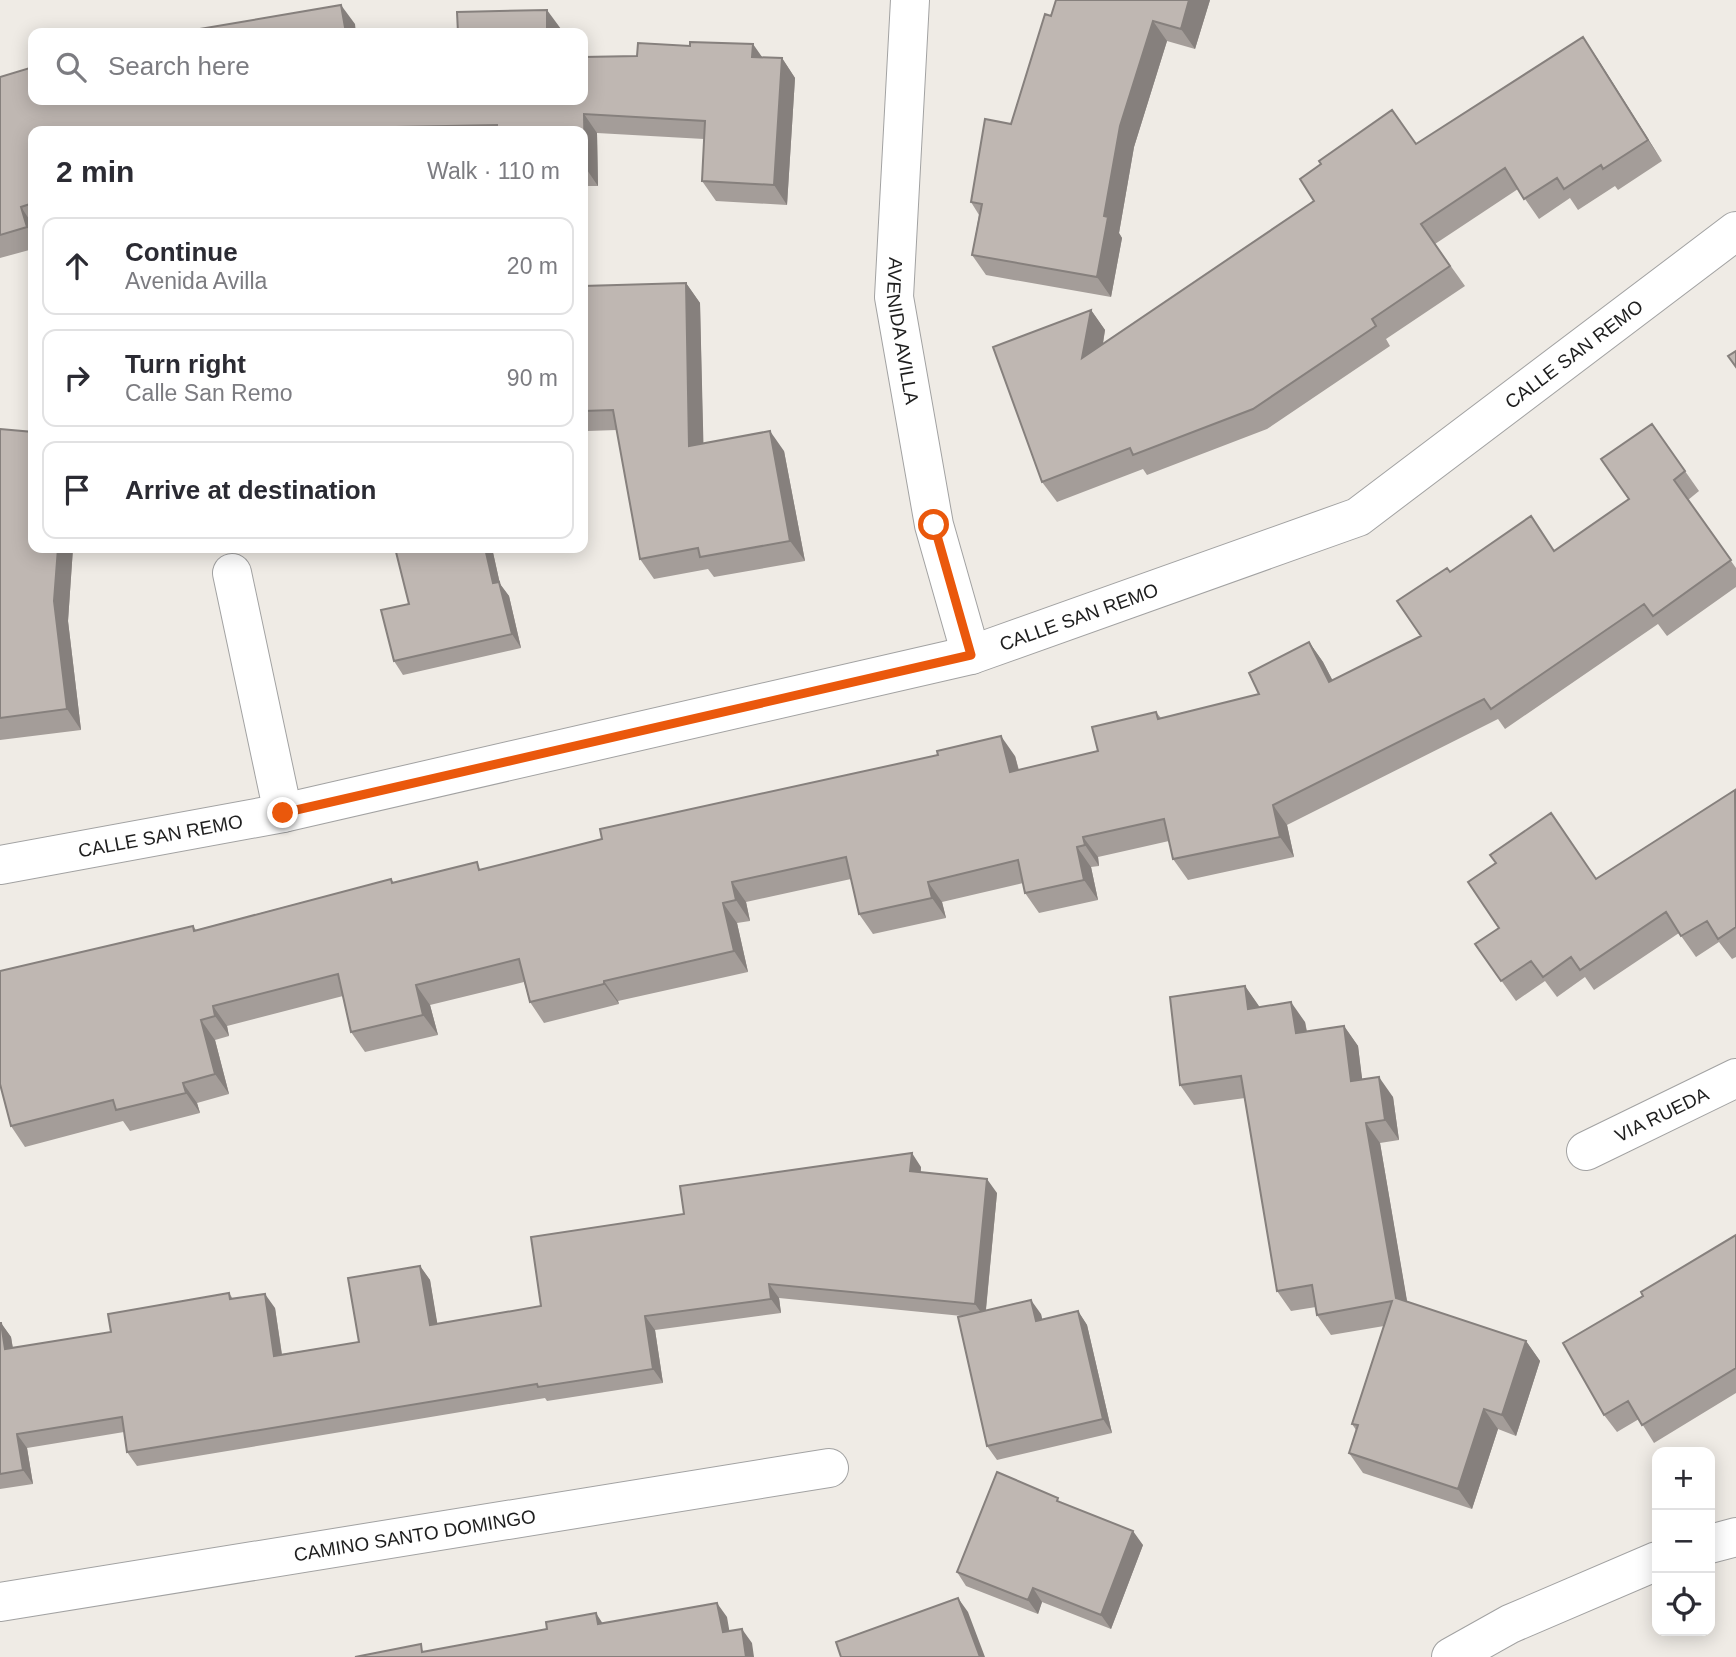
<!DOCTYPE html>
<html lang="en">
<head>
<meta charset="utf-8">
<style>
	body { margin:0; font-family:Helvetica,sans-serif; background:#f7f7f7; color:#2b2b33 }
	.controls { position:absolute; right:21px; bottom:21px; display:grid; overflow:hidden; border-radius:14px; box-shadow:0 4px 18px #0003 }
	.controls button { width:63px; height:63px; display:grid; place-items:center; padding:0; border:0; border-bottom:2px solid #e1e1e2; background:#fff; color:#2b2b33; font:35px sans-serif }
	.stop { position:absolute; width:21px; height:21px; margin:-16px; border:5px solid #ea580c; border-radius:50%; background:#fff }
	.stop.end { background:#ea580c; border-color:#fff; box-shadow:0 2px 7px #0008 }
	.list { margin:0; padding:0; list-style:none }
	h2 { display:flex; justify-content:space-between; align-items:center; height:91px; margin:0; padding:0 28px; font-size:30px }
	h2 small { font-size:23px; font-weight:400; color:#7c7c81 }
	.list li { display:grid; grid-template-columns:46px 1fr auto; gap:21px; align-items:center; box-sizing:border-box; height:98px; margin:0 14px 14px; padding:0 14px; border:2px solid #e1e1e2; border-radius:14px }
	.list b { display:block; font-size:26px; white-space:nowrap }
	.list p { margin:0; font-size:23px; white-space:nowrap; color:#7c7c81 }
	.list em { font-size:23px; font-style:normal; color:#7c7c81 }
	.icon { flex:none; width:38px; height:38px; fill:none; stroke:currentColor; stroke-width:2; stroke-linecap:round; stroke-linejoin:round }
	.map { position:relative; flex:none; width:1736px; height:1657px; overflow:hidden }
	.search { position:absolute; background:#fff; box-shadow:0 4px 18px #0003; left:28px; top:28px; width:560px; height:77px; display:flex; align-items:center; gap:18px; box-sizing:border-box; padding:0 24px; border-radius:14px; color:#7c7c81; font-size:26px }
	.panel { position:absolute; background:#fff; box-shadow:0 4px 18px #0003; left:28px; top:126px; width:560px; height:427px; border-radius:14px }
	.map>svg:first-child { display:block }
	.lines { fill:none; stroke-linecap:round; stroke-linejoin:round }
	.minor-casing { stroke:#a2a2a2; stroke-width:40 }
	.minor { stroke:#fff; stroke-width:38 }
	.wall { fill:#a49d99 }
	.shaded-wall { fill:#86807d }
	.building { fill:#bfb7b2; stroke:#86807d; stroke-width:2 }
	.route { stroke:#ea580c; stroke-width:9 }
	.labels { text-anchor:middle; stroke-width:5; stroke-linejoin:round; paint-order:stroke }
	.street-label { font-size:19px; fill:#1e1e1e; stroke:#fff }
</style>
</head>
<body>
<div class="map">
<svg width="1736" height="1657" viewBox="0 0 1736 1657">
	<rect width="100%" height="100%" fill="#efebe5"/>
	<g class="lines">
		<!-- minor casing -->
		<g class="minor-casing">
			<g id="minor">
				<path id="s1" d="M 910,0 L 894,297 L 934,525 L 971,655"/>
				<path d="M 232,573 L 283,813"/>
				<path id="s2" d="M 0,865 L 283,813 L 971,655 L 1358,517 L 1736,231"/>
				<path id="s3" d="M 1586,1151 L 1736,1078"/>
				<path d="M 1710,1544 L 1736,1537"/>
				<path id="s4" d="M 0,1602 L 829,1468"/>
				<path d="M 1451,1657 L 1510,1624 L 1657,1561"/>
			</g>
		</g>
		<!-- minor -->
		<use href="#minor" class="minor"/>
	</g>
	<!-- wall -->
	<path class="wall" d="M 1210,0 L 1195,49 L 1167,41 L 1134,147 L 1119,233 L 1122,238 L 1111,297 L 986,275 L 972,255 L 979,215 L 971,202 L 1011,124 L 1051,16 Z
		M 762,58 L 782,58 L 795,78 L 787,205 L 716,201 L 702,181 L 704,139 L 597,133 L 598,186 L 583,186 L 583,131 L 33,131 L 33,249 L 0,258 L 0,77 Z
		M 1597,58 L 1662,161 L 1618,190 L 1615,186 L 1578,210 L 1570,198 L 1539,219 L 1518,189 L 1435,244 L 1465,286 L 1386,339 L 1390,346 L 1267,429 L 1147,475 L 1143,469 L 1057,502 L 1042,482 L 1091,310 L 1105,330 L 1103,344 L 1416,144 Z
		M 686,283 L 700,303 L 703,443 L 784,451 L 805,561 L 714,577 L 708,569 L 654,579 L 640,559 L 617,430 L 587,431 L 583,426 L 583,286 Z
		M 1652,424 L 1699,491 L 1688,500 L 1736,568 L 1736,587 L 1667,636 L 1658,624 L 1505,729 L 1498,719 L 1287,825 L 1294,857 L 1188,880 L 1173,859 L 1169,841 L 1098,857 L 1099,866 L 1091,867 L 1098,900 L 1039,913 L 1025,893 L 1023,883 L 942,902 L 946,918 L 873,934 L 859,914 L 851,879 L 746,902 L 750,921 L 737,923 L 748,972 L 618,1001 L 619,1004 L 544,1023 L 530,1002 L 524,982 L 430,1005 L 438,1035 L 365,1052 L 351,1032 L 343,996 L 227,1026 L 229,1036 L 215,1040 L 229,1094 L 197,1103 L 200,1113 L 130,1131 L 123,1121 L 25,1147 L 11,1126 L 193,926 L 196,930 L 391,879 L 394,883 L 482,870 L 1015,756 L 1019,770 L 1098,751 L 1156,712 L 1161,718 L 1259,694 L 1309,642 L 1323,662 L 1333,681 L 1421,636 L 1450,572 L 1555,550 L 1629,499 Z
		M 0,429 L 33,548 L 73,548 L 68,621 L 81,730 L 0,740 Z
		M 395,548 L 492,548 L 500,584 L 509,596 L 521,648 L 403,675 L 394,661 L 409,604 Z
		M 1736,791 L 1736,957 L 1732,959 L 1719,942 L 1696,957 L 1679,933 L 1594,990 L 1585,977 L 1557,997 L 1545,981 L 1516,1001 L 1475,944 L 1499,928 L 1496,863 L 1596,879 Z
		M 1245,986 L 1259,1007 L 1305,1022 L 1307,1031 L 1344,1026 L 1358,1046 L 1362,1080 L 1393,1097 L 1399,1140 L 1380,1143 L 1407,1302 L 1526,1341 L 1540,1361 L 1516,1436 L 1498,1429 L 1472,1509 L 1363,1473 L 1349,1453 L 1356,1430 L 1352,1424 L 1384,1326 L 1331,1335 L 1317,1315 L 1316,1307 L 1291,1311 L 1277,1291 L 1245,1098 L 1194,1105 L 1180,1085 Z
		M 921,1167 L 921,1173 L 997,1193 L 986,1310 L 1041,1314 L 1042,1320 L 1078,1311 L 1087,1325 L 1112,1433 L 997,1460 L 987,1446 L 962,1316 L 779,1298 L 781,1313 L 655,1330 L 663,1383 L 547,1401 L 545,1398 L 137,1466 L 127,1452 L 124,1432 L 27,1448 L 33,1484 L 0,1489 L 0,1323 L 1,1323 L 11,1337 L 13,1348 L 111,1332 L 229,1293 L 233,1299 L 275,1308 L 282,1354 L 359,1342 L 420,1266 L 430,1280 L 437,1324 L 541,1306 L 684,1214 Z
		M 1736,1235 L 1736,1393 L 1654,1443 L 1639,1419 L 1617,1432 L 1604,1415 L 1643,1296 Z
		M 1061,1503 L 1143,1545 L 1111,1629 L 1042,1602 L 1038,1614 L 966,1586 L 957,1572 Z"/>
	<!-- shaded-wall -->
	<path class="shaded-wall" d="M 1189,0 L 1210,0 L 1195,49 L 1181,29 Z
		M 341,5 L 355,24 L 356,33 L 346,33 Z
		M 547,10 L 561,29 L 561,33 L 547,33 Z
		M 1153,21 L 1167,41 L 1134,147 L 1119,233 L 1122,238 L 1111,297 L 1097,277 L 1104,216 L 1120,126 Z
		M 1583,37 L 1597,58 L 1662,161 L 1648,140 Z
		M 753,44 L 767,64 L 752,57 Z
		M 782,58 L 795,78 L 787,205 L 774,185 Z
		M 584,114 L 597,133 L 598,186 L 585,167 Z
		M 21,207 L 33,225 L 33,237 L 27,227 Z
		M 686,283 L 700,303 L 704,466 L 689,446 Z
		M 1091,310 L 1105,330 L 1097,378 L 1082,358 Z
		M 770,431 L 784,451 L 805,561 L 790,541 Z
		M 58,548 L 73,548 L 68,621 L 81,730 L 67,709 L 54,601 Z
		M 485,548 L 492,548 L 500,584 L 509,596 L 521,648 L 512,634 L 493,583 Z
		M 1309,642 L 1323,662 L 1344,703 L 1329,682 Z
		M 1001,736 L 1015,756 L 1024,792 L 1010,772 Z
		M 1273,805 L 1287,825 L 1294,857 L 1280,837 Z
		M 1083,837 L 1098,857 L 1099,866 L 1085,845 Z
		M 1077,847 L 1091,867 L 1098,900 L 1084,880 Z
		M 732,882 L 746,902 L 750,921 L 736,900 Z
		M 928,882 L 942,902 L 946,918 L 932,898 Z
		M 723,903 L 737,923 L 748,972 L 734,951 Z
		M 604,981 L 618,1001 L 619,1004 L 604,984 Z
		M 416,985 L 430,1005 L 438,1035 L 423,1015 Z
		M 1245,986 L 1259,1006 L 1262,1029 L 1248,1009 Z
		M 1291,1002 L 1305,1022 L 1310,1053 L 1296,1033 Z
		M 213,1006 L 227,1026 L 229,1036 L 215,1016 Z
		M 201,1020 L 215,1040 L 229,1094 L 215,1074 Z
		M 1344,1026 L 1358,1046 L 1365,1101 L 1351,1081 Z
		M 1379,1077 L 1393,1097 L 1399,1140 L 1385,1120 Z
		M 183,1083 L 197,1103 L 200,1113 L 186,1093 Z
		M 1366,1123 L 1380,1143 L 1410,1318 L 1396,1298 Z
		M 912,1153 L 921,1167 L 919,1185 L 910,1171 Z
		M 987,1179 L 997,1193 L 985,1318 L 975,1304 Z
		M 420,1266 L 430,1280 L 440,1339 L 430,1325 Z
		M 769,1284 L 779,1298 L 781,1313 L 771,1299 Z
		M 265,1294 L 275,1308 L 284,1370 L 274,1356 Z
		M 1031,1300 L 1041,1314 L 1046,1335 L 1036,1321 Z
		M 1078,1311 L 1087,1325 L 1112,1433 L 1103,1419 Z
		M 645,1316 L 655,1330 L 663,1383 L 653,1369 Z
		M 1,1323 L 11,1337 L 15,1363 L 5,1349 Z
		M 1526,1341 L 1540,1361 L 1516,1436 L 1502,1415 Z
		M 1484,1409 L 1498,1429 L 1472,1509 L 1458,1489 Z
		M 17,1434 L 27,1448 L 33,1484 L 23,1470 Z
		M 1133,1531 L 1143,1545 L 1111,1629 L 1101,1615 Z
		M 1033,1588 L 1042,1602 L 1038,1614 L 1028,1600 Z
		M 958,1598 L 968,1612 L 985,1657 L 980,1657 Z
		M 717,1603 L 727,1617 L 732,1646 L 723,1632 Z
		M 596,1613 L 605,1627 L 598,1624 Z
		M 742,1629 L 752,1643 L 754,1657 L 746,1657 Z"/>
	<!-- building -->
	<path class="building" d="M 1056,0 L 1189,0 L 1181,29 L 1153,21 L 1120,126 L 1104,216 L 1108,217 L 1097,277 L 972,255 L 982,204 L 971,202 L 985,119 L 1011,124 L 1045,14 L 1051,16 Z
		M 341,5 L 346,33 L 176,33 Z
		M 547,10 L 547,33 L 458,33 L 457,12 Z
		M 1583,37 L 1648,140 L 1603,169 L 1601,165 L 1564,189 L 1557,178 L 1524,199 L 1505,168 L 1421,224 L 1450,266 L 1372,319 L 1376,326 L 1253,409 L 1133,455 L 1130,448 L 1042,482 L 993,347 L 1091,310 L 1082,358 L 1314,201 L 1300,179 L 1321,164 L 1319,161 L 1392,110 L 1416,144 Z
		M 690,42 L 753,44 L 752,57 L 782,58 L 774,185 L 702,181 L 705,121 L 584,114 L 585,167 L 583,167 L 583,131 L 497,131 L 497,125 L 397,127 L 398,131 L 33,131 L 33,175 L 30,176 L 33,187 L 33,203 L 21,207 L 27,227 L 0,235 L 0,77 L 33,67 L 33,100 L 583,100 L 583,57 L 637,56 L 638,43 L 690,46 Z
		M 686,283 L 689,446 L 770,431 L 790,541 L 700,557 L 698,548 L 640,559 L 613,410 L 583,411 L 583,286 Z
		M 1736,351 L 1736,367 L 1728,356 Z
		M 1652,424 L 1685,471 L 1674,480 L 1731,560 L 1653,616 L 1644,604 L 1491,709 L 1484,699 L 1273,805 L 1280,837 L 1173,859 L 1164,819 L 1083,837 L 1085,845 L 1077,847 L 1084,880 L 1025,893 L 1018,860 L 928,882 L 932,898 L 859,914 L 846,857 L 732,882 L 736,900 L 723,903 L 734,951 L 604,981 L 604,984 L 530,1002 L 519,959 L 416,985 L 423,1015 L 351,1032 L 338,974 L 213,1006 L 215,1016 L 201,1020 L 215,1074 L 183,1083 L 186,1093 L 116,1110 L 113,1100 L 11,1126 L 0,1084 L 0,971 L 193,926 L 194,931 L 391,879 L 392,883 L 477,862 L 479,870 L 602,839 L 600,829 L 938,755 L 937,751 L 1001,736 L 1010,772 L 1098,751 L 1092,727 L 1156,712 L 1158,719 L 1259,694 L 1249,673 L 1309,642 L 1329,682 L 1421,636 L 1397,601 L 1447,568 L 1450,572 L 1531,516 L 1554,551 L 1629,499 L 1601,459 Z
		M 0,429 L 33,432 L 33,548 L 58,548 L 54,601 L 67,709 L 0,718 Z
		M 395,548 L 485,548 L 493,583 L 499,582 L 512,634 L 394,661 L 381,610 L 409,604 Z
		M 1735,790 L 1736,927 L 1718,939 L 1707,921 L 1681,936 L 1666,912 L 1580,970 L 1571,957 L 1543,977 L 1531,961 L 1501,981 L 1475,944 L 1499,928 L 1468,882 L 1496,863 L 1490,855 L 1551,813 L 1596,879 Z
		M 1245,986 L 1248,1009 L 1291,1002 L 1296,1033 L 1344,1026 L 1351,1081 L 1379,1077 L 1385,1120 L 1366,1123 L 1396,1298 L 1526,1341 L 1502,1415 L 1484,1409 L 1458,1489 L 1349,1453 L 1358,1425 L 1352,1424 L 1392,1301 L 1317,1315 L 1312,1285 L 1277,1291 L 1241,1076 L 1180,1085 L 1170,997 Z
		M 912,1153 L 910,1171 L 987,1179 L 975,1304 L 769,1284 L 771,1299 L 645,1316 L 653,1369 L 538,1387 L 537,1384 L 127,1452 L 122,1417 L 17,1434 L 23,1470 L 0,1474 L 0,1323 L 1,1323 L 5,1349 L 111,1332 L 108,1314 L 229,1293 L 230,1299 L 265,1294 L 274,1356 L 359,1342 L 348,1278 L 420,1266 L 430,1325 L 541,1306 L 531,1237 L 684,1214 L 680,1186 Z
		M 1736,1235 L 1736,1368 L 1642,1425 L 1628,1401 L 1604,1415 L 1563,1343 L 1643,1296 L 1641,1292 Z
		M 1031,1300 L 1036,1321 L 1078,1311 L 1103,1419 L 987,1446 L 958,1317 Z
		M 997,1472 L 1058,1498 L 1057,1501 L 1133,1531 L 1101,1615 L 1033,1588 L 1028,1600 L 957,1572 Z
		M 958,1598 L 980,1657 L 841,1657 L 836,1642 Z
		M 717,1603 L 723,1632 L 742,1629 L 746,1657 L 355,1657 L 421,1644 L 422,1652 L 547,1629 L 546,1622 L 596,1613 L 598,1624 Z"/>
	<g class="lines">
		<!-- route -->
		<path class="route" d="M 283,813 L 971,655 L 934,525"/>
	</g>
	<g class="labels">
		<!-- street labels -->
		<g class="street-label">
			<text dy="7" stroke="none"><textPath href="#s1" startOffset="332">AVENIDA AVILLA</textPath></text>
			<text dy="7" stroke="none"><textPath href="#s2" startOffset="1675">CALLE SAN REMO</textPath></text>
			<text dy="7" stroke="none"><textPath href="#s2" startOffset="1108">CALLE SAN REMO</textPath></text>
			<text dy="7" stroke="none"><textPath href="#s2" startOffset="163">CALLE SAN REMO</textPath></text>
			<text dy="7" stroke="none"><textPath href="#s3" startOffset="84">VIA RUEDA</textPath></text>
			<text dy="7" stroke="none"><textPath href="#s4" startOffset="420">CAMINO SANTO DOMINGO</textPath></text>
		</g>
	</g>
</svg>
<div class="controls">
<button>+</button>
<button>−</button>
<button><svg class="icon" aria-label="locate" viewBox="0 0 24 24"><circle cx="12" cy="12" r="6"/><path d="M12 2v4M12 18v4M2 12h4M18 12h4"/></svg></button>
</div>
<div class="stop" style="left:934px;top:525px"></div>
<div class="stop end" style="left:283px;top:813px"></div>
<div class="search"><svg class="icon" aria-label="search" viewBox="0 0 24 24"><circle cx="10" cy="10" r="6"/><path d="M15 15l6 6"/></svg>Search here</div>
<section class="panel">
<h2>2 min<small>Walk · 110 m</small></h2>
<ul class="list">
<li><svg class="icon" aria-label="ahead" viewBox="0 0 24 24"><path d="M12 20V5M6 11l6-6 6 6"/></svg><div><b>Continue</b><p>Avenida Avilla</p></div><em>20 m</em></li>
<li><svg class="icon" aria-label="right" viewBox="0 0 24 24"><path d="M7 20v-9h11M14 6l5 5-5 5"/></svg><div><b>Turn right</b><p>Calle San Remo</p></div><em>90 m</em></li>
<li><svg class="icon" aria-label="arrive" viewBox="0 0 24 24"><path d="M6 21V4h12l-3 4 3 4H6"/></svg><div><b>Arrive at destination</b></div></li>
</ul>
</section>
</div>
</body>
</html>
